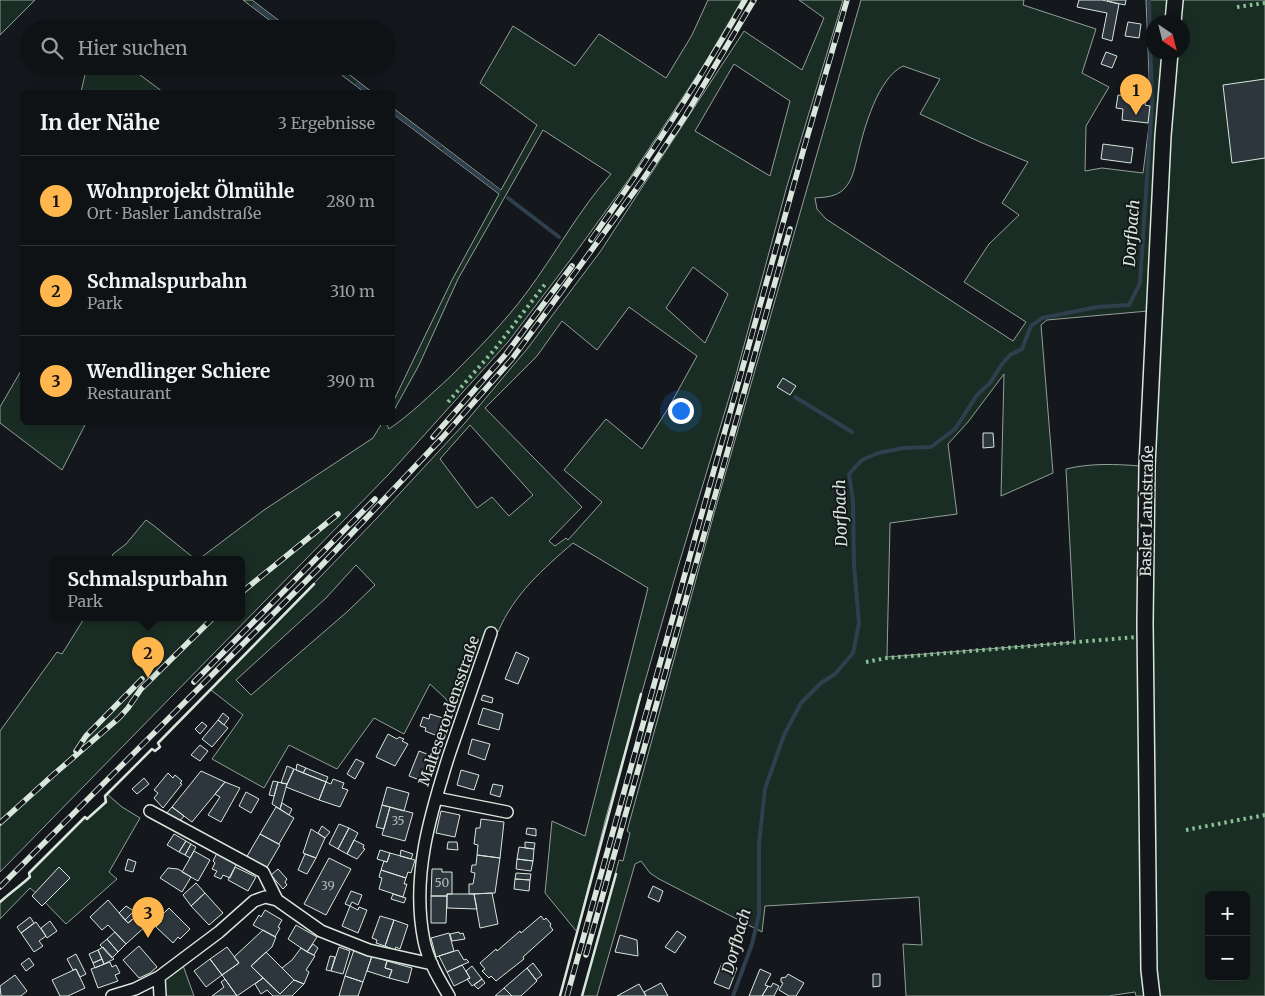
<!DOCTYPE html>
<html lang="de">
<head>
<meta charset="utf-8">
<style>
	body { margin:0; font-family:Merriweather,serif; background:#1d2022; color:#f1f3f6 }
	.controls { position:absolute; right:15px; bottom:15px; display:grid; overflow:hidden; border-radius:8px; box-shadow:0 2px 12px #0003 }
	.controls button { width:45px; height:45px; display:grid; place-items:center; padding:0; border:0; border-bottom:1px solid #2f3234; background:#0f1215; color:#f1f3f6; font:25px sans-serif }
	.compass { position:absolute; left:1145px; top:15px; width:45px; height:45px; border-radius:50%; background:#0f1215; box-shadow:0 2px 12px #0003; rotate:145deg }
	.you { position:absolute; left:680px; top:410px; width:18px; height:18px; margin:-12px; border:4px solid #fff; border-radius:50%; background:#1a73e8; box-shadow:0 0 0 8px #1a73e833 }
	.badge { display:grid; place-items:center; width:32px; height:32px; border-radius:50%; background:#ffb74d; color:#111; font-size:16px; font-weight:700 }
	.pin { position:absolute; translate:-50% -41px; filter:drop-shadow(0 1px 2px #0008) }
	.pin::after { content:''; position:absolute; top:26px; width:18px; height:15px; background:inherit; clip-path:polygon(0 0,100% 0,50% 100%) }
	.popup { position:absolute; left:50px; top:556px; width:195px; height:65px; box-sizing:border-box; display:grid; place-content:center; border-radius:8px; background:#0f1215; filter:drop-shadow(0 1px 4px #0005); font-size:16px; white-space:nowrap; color:#9b9ea0 }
	.popup b { font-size:19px; color:#f1f3f6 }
	.popup::after { content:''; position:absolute; left:50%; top:100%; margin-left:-10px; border:10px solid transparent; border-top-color:#0f1215 }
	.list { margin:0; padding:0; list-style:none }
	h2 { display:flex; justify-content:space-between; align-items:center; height:65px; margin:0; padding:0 20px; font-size:21px }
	h2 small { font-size:16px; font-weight:400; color:#9b9ea0 }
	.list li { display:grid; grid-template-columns:32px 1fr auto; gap:15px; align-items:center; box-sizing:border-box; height:90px; padding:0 20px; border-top:1px solid #2f3234 }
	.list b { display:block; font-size:19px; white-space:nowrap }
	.list p { margin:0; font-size:16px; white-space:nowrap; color:#9b9ea0 }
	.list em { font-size:16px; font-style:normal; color:#9b9ea0 }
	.icon { flex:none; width:28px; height:28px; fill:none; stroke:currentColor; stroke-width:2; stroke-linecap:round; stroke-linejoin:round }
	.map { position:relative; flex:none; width:1265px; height:996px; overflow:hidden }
	.search { position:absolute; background:#0f1215; box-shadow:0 2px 12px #0003; left:20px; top:20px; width:375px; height:55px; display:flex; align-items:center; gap:12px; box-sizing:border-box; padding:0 18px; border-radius:28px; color:#9b9ea0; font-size:19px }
	.panel { position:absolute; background:#0f1215; box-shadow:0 2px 12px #0003; left:20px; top:90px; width:375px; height:335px; border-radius:8px }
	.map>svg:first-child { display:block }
	.green { fill:#1a2d24; stroke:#939e99; fill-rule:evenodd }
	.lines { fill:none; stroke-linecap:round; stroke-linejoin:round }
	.stream { stroke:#2f3f4d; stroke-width:4 }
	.building { fill:#2c363c; stroke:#d8e6dc }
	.minor-casing { stroke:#d8e6dc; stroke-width:14 }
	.tertiary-casing { stroke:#d8e6dc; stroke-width:18 }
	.minor { stroke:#14181c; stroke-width:11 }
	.tertiary { stroke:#14181c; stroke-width:15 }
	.rail-casing { stroke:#d8e6dc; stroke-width:5.5 }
	.rail { stroke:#14181c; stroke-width:4; stroke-dasharray:11; stroke-linecap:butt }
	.hedge { stroke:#8ac095; stroke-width:4; stroke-dasharray:2.5 4; stroke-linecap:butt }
	.wall { stroke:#d8e6dc; stroke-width:2.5 }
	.labels { text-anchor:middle; stroke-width:4; stroke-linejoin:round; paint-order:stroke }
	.number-label { font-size:12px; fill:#adbab4 }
	.street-label { font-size:15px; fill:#d8e6dc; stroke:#14181c }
	.water-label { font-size:16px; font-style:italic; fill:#d8e6dc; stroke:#14181c }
</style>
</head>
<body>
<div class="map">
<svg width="1265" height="996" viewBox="0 0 1265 996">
	<rect width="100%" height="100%" fill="#14181c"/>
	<!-- green -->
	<path class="green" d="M 0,0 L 35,0 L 0,35 Z
		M 243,0 L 252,0 L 290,29 L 281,29 Z
		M 708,0 L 742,0 L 702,68 L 629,179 L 571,259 L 508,342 L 390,473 L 0,872 L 0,731 L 57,652 L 62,654 L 85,617 L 242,617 L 242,559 L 199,559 L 264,510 L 373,438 L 382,423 L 387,423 L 387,425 L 389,429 C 411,414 430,395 450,377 C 477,350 504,323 527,292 C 556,253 579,210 611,174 L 543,130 L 458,279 L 419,365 L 393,412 L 393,402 L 452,280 L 499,194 L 393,114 L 393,108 L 501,190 L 537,125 L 480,83 L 513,26 L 575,66 L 599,34 L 666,78 L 692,35 Z
		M 799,0 L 843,0 L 787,186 L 736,375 L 678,567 L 606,817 L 577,932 L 545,893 L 552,821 L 585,836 L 648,588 L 573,543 C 543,569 514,594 498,632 L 491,629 L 459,717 L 446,699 L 430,684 L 404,734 L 374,718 L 337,769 L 289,745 L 264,788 L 212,759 L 243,715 L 211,690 L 377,518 L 464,424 L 527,349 L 600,252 L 744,31 L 802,70 L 824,18 ZM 734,64 L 790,101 L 770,176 L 695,131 ZM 693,267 L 728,294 L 705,343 L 666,308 ZM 629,307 L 697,356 L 669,407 L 642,449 L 606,419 L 564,470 L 602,502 L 568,540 L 566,538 L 555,546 L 549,541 L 582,507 L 485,408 L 537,356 L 562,321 L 597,350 ZM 470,425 L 533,495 L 509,516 L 492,497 L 477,508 L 440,459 ZM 356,565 L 375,585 L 348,611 L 251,695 L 236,680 L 326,598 Z
		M 861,0 L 1024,0 L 1023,5 L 1096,29 L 1082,73 L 1109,87 L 1086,126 L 1085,171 L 1102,168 L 1143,173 L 1152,102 L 1150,100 L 1146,0 L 1265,0 L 1265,996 L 1136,996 L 1135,992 L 1108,996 L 906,996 L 903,944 L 922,945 L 919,897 L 765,906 L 762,932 L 659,879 L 650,873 L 641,861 L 635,864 L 597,996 L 582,996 L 619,860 L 623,861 L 630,833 L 627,831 L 715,510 ZM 1152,22 L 1182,22 L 1182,52 L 1152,52 ZM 903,66 L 940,79 L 920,114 L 980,142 L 1028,162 L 1002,203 L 1019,215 L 989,244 L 964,282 L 1026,322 L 1013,341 L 826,219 L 817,209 L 815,198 C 826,197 836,197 844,189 C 853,180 855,166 858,154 C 864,128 878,78 903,66 ZM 1148,311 L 1140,466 C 1116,464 1090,463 1066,469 L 1075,642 L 887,657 L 890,523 L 957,514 L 948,444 L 968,422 L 1004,374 L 1001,496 L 1053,473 L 1041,325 L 1047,320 ZM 1209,895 L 1246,895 L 1246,977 L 1209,977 Z
		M 87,66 L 128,66 L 163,92 L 81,92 Z
		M 330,66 L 338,66 L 372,92 L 364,92 Z
		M 22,369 L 22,422 L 86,423 L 62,470 L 0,423 L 0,407 Z
		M 146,520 L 153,525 L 195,559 L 111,559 L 113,554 L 126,544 Z
		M 107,794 L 122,807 L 140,818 L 109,872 L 117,879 L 66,924 L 37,894 L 30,888 L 0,919 L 0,902 C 10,893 20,886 29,877 L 29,873 L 85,817 L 88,818 L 105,802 L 105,796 Z
		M 181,960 L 194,996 L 160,996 L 159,977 Z"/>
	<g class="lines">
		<!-- stream -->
		<path class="stream" d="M 254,5 L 285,29
			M 334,66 L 344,74
			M 357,84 L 368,92
			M 392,111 L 440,146
			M 444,150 L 499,191
			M 508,198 L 559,237
			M 795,397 L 852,432
			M 733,996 L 752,944 L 759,914 L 759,843 L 765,789 L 784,735 L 801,703 L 821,683 L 835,674 L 853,653 L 859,623 L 854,566 L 853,500 L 849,474 L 862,460 L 878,453 L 904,448 L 931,447 L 955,429 L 977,395 L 990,383 L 1002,364 L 1010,355 L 1022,349 L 1031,326 L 1042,318 L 1097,307 L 1129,305 L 1140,283 L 1152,102 L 1149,0"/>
	</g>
	<!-- building -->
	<path class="building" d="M 1079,0 L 1102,0 L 1119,4 L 1112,41 L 1102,38 L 1107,13 L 1077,7 Z
		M 1108,0 L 1126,0 L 1125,5 L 1107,1 Z
		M 1128,22 L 1141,24 L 1139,38 L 1125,36 Z
		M 1106,52 L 1117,56 L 1112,68 L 1101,64 Z
		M 1265,79 L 1265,158 L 1232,163 L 1223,85 Z
		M 1118,95 L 1146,98 L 1145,105 L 1150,106 L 1148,123 L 1122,120 L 1123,109 L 1116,108 Z
		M 1103,144 L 1133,148 L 1131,163 L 1101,159 Z
		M 783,378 L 796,386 L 790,395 L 777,387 Z
		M 983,433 L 993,433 L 994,447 L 983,448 Z
		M 516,652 L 529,658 L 518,684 L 505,679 Z
		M 483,695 L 493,698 L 492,703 L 481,700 Z
		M 483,708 L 503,714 L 499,730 L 478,724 Z
		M 223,713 L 229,718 L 224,725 L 218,720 Z
		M 430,714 L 446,719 L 440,737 L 425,731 L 426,728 L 420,726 L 423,717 L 429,719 Z
		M 218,720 L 228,728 L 212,747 L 202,739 Z
		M 202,722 L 207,726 L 200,734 L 195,729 Z
		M 388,734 L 397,739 L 399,737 L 404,739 L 402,741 L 408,744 L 395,766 L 376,757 Z
		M 472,739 L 490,744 L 485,760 L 468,754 Z
		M 200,745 L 208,751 L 200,761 L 191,755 Z
		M 419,751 L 435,757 L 425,782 L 409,776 Z
		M 356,759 L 364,763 L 355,779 L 347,774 Z
		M 297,764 L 306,768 L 303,773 L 296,770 Z
		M 287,766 L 294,769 L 287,784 L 281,783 Z
		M 306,768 L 328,777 L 326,782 L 303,773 Z
		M 294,769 L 326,782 L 319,800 L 286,787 Z
		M 461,770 L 479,775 L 474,790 L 457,785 Z
		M 201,771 L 225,782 L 192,822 L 172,807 Z
		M 168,773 L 173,778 L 175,775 L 182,781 L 180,783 L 182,784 L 163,808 L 154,798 L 158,793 L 154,790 Z
		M 144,778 L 149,784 L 137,794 L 132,789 Z
		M 333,779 L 344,783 L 342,788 L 348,790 L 340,807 L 319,800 L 326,782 L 331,784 Z
		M 273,781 L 278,782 L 274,796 L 269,795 Z
		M 225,782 L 240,788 L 221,822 L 208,815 L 220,797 L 215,794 Z
		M 278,782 L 287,784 L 280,809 L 272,804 Z
		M 493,784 L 503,786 L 500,797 L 490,794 Z
		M 387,787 L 409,793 L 404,811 L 382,805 Z
		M 246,792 L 259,799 L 251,813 L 239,806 Z
		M 282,803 L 292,809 L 289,815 L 280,809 Z
		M 382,805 L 390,807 L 384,829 L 376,827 Z
		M 172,807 L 184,816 L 178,823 L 164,816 Z
		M 276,807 L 294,818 L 279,844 L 260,834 Z
		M 390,807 L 413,813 L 405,841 L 382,835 Z
		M 441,811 L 460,815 L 455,837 L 436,833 Z
		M 481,819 L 504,822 L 500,858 L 477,855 L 478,845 L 474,844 L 476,828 L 480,828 Z
		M 339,824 L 349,828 L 338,849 L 329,844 Z
		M 322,826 L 330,832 L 325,838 L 318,833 Z
		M 349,828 L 358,833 L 347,854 L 338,849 Z
		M 527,828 L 536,829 L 536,836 L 526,834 Z
		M 311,829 L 325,838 L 316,858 L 303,853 Z
		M 174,834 L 186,841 L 179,852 L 167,845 Z
		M 260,834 L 280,845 L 266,869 L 246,858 Z
		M 354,840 L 364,845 L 363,848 L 365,849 L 357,859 L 347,854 Z
		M 186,841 L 191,844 L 185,855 L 179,852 Z
		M 448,842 L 457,842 L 458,850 L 447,849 Z
		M 525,842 L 535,843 L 534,849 L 525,848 Z
		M 191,844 L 196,847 L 190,858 L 185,855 Z
		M 519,847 L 534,849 L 533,861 L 517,859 Z
		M 380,850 L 390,853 L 387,862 L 377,859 Z
		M 401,850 L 413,854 L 411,859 L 400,856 Z
		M 194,851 L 210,860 L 198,881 L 182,872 Z
		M 217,853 L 237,863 L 230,878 L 223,875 L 221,879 L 214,876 L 217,871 L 212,869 L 215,863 L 213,861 Z
		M 390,853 L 415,860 L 411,873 L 408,872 L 406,878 L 381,870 L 384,861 L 387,862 Z
		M 305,854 L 316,858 L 307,874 L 298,870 Z
		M 477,855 L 500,858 L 495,893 L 469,894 L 469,884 L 473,884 L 475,873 L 471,872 L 472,865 L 476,865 Z
		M 329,858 L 351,869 L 326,915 L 304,904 Z
		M 128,859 L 136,862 L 133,872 L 125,870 Z
		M 517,859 L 533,861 L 531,871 L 516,869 Z
		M 59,867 L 70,878 L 42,906 L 32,896 Z
		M 235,867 L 256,877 L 248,891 L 228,880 Z
		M 168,868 L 178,869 L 191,877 L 182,892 L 160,878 Z
		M 278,869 L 287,879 L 285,882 L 287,885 L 283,889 L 271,875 Z
		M 432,869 L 442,869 L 442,872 L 452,872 L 452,894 L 447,894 L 447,896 L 431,896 Z
		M 381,870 L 406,878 L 404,884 L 407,884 L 403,897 L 379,889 L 382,878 L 379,877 Z
		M 516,873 L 531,874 L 530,880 L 515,879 Z
		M 515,879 L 530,880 L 529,891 L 514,889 Z
		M 196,883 L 205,893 L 191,906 L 183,895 Z
		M 653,886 L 663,891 L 659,902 L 648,897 Z
		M 351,891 L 362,895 L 358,905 L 352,902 L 350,906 L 345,904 Z
		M 205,893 L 223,913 L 209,925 L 191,906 Z
		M 492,893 L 498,924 L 480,928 L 474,894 Z
		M 393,894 L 406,898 L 404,903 L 391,899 Z
		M 447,894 L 474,894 L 477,909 L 447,908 Z
		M 431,896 L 447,896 L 446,923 L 431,923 Z
		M 108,900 L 128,923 L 139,914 L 148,924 L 126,944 L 108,925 L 102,930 L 90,917 Z
		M 126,906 L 134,911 L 125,920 L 119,913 Z
		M 350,906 L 358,910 L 359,907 L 367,910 L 358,933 L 342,926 Z
		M 169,908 L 190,929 L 180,939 L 178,937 L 173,943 L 156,927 L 162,921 L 159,918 Z
		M 265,910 L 282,920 L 278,927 L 280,928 L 275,937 L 253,925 L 259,915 L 261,917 Z
		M 134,911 L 139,914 L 128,923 L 125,920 Z
		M 380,916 L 394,920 L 385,946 L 376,943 L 377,940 L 372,938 Z
		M 541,916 L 544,920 L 546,918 L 551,924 L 550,926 L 553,930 L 523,957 L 524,959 L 496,981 L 491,976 L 489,978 L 482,971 L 485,969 L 480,963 L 496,949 L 497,951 L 520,931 L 521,933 Z
		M 30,917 L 34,923 L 21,933 L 17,927 Z
		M 394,920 L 408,925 L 400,949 L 396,947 L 395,950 L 385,946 Z
		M 50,921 L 57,931 L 47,938 L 41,928 Z
		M 36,922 L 46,936 L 39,941 L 43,946 L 34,952 L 21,933 Z
		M 296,925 L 317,937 L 307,952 L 288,939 Z
		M 263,930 L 276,937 L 272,947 L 251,966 L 263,978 L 237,996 L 222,975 L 239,963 L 234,957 Z
		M 677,931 L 686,937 L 675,953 L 665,947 Z
		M 115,932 L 126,944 L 118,952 L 107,939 Z
		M 459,932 L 460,934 L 463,933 L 465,939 L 452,941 L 450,934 Z
		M 449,933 L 454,951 L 436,957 L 431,938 Z
		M 620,935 L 637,940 L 638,956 L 615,952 Z
		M 107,939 L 118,952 L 112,958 L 100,945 Z
		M 313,944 L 318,948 L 314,955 L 307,952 Z
		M 139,946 L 157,967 L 150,973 L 139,978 L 123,960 Z
		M 103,947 L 114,959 L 104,964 L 98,950 Z
		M 227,947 L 239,963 L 222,975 L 210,959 Z
		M 339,947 L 350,951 L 343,974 L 331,971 Z
		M 301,948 L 315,956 L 306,970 L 309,972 L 304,984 L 294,980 L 282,968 L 292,960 Z
		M 98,950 L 102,959 L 93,963 L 89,954 Z
		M 354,950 L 372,956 L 363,982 L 345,976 Z
		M 458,950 L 464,960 L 466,959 L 469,962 L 447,972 L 439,956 Z
		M 266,952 L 294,980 L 280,994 L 251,966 Z
		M 76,954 L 86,974 L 80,977 L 76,969 L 73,970 L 67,959 Z
		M 330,956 L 335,957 L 331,971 L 326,970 Z
		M 372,956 L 387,961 L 385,968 L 392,970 L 389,978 L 367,971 Z
		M 29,958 L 34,965 L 26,971 L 21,964 Z
		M 102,959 L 104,964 L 95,968 L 93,963 Z
		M 210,959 L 222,975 L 206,987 L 194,971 Z
		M 387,961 L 412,968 L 408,983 L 389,978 L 392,970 L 385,968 Z
		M 110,962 L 112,967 L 116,965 L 120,973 L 115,975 L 118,981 L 98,988 L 91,969 Z
		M 533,963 L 542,975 L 536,980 L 527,968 Z
		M 722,963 L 737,968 L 729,989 L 714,983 Z
		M 462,965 L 470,978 L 454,986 L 447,972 Z
		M 472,966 L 482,979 L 472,986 L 467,979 L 470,978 L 466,971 Z
		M 527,968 L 537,981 L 521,996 L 512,996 L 504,988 Z
		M 76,969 L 85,988 L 68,996 L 60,996 L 52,980 Z
		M 760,969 L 771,974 L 765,985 L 768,986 L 762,996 L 749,996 Z
		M 788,974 L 804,983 L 796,996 L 789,996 L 779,990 L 783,983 L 781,982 L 781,978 L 786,977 Z
		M 873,974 L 880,974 L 880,986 L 873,987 Z
		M 15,975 L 27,991 L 21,996 L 1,996 L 0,986 Z
		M 345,976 L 363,982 L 358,996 L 339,996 Z
		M 263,978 L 280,994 L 294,980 L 304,984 L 292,996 L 273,996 L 267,990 L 261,994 L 255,984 Z
		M 225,979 L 237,996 L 212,996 L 224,987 L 221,982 Z
		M 482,979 L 485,983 L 478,989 L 474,985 Z
		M 661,983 L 668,996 L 646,996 L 644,992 Z
		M 773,983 L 779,986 L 774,996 L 762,996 L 768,986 L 771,987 Z
		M 639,984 L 646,996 L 617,996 Z
		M 504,988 L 512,996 L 495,996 Z"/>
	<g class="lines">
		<!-- minor casing -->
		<g class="minor-casing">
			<path id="minor" d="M 436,798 L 507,812
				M 150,811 L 263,872 L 277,900
				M 159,977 L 160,996
				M 112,996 L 135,989 L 159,977 L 219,932 L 254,901 L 265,897 L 277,900 L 321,931 L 336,937 L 369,950 L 432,964
				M 449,996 C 439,979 428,961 424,941 C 411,877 430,815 449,755 C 463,714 477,674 491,633"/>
		</g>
		<!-- tertiary casing -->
		<g class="tertiary-casing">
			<path id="tertiary" d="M 1173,22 L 1175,0
				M 1152,996 L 1149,970 L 1145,623 L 1147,466 L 1163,136 L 1170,52"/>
		</g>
		<!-- minor -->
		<use href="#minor" class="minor"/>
		<!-- tertiary -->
		<use href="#tertiary" class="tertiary"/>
		<!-- rail casing -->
		<g class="rail-casing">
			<path id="rail" d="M 591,240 C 646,162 698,83 745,0
				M 433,437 L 506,354 L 572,266
				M 242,592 L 338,514
				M 194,682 L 375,499
				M 76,751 L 86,736 L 142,679
				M 0,823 L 53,775 L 119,718 L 128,708 L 141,689 L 214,617
				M 0,887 L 320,567 L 442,438 L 512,359 L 642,181 L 686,115 L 754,0
				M 586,955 L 790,229
				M 567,996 L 804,148 L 847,0"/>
		</g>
		<!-- rail -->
		<use href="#rail" class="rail"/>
		<!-- hedge -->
		<path class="hedge" d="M 1237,7 L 1265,3
			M 448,402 L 495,349 L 546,283
			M 866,662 L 887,658 L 1137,637
			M 1186,830 L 1265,815"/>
		<!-- wall -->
		<path class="wall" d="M 0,902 C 10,893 20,886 30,877 L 29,873 L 85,817 L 87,819 L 106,802 L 105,796 L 152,749 L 155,751 L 160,747 L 158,743 L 314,584
			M 560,996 L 641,694
			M 582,996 L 616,874"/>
	</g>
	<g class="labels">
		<!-- number labels -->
		<g class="number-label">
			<text x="398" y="825">35</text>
			<text x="442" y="887">50</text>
			<text x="328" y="890">39</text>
		</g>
		<!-- street labels -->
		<g class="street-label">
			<text transform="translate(1147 511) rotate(-89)" y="5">Basler Landstraße</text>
			<text transform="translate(449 711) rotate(-71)" y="5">Malteserordensstraße</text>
		</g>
		<!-- water labels -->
		<g class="water-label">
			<text transform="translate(1131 233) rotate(-86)" y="6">Dorfbach</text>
			<text transform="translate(840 513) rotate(-92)" y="6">Dorfbach</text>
			<text transform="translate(736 941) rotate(-74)" y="6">Dorfbach</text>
		</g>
	</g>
</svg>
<div class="controls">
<button>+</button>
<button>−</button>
</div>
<svg class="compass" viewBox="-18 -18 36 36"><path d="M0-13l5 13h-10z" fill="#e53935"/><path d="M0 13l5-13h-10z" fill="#9b9ea0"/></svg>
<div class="you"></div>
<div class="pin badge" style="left:1136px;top:115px">1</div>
<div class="pin badge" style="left:148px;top:678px">2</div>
<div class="popup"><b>Schmalspurbahn</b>Park</div>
<div class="pin badge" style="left:148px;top:938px">3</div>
<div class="search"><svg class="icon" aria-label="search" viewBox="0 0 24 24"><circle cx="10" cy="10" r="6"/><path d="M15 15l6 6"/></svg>Hier suchen</div>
<section class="panel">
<h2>In der Nähe<small>3 Ergebnisse</small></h2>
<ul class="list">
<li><span class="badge">1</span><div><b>Wohnprojekt Ölmühle</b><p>Ort · Basler Landstraße</p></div><em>280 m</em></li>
<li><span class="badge">2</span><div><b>Schmalspurbahn</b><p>Park</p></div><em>310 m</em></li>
<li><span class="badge">3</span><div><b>Wendlinger Schiere</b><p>Restaurant</p></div><em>390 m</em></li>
</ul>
</section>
</div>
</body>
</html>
